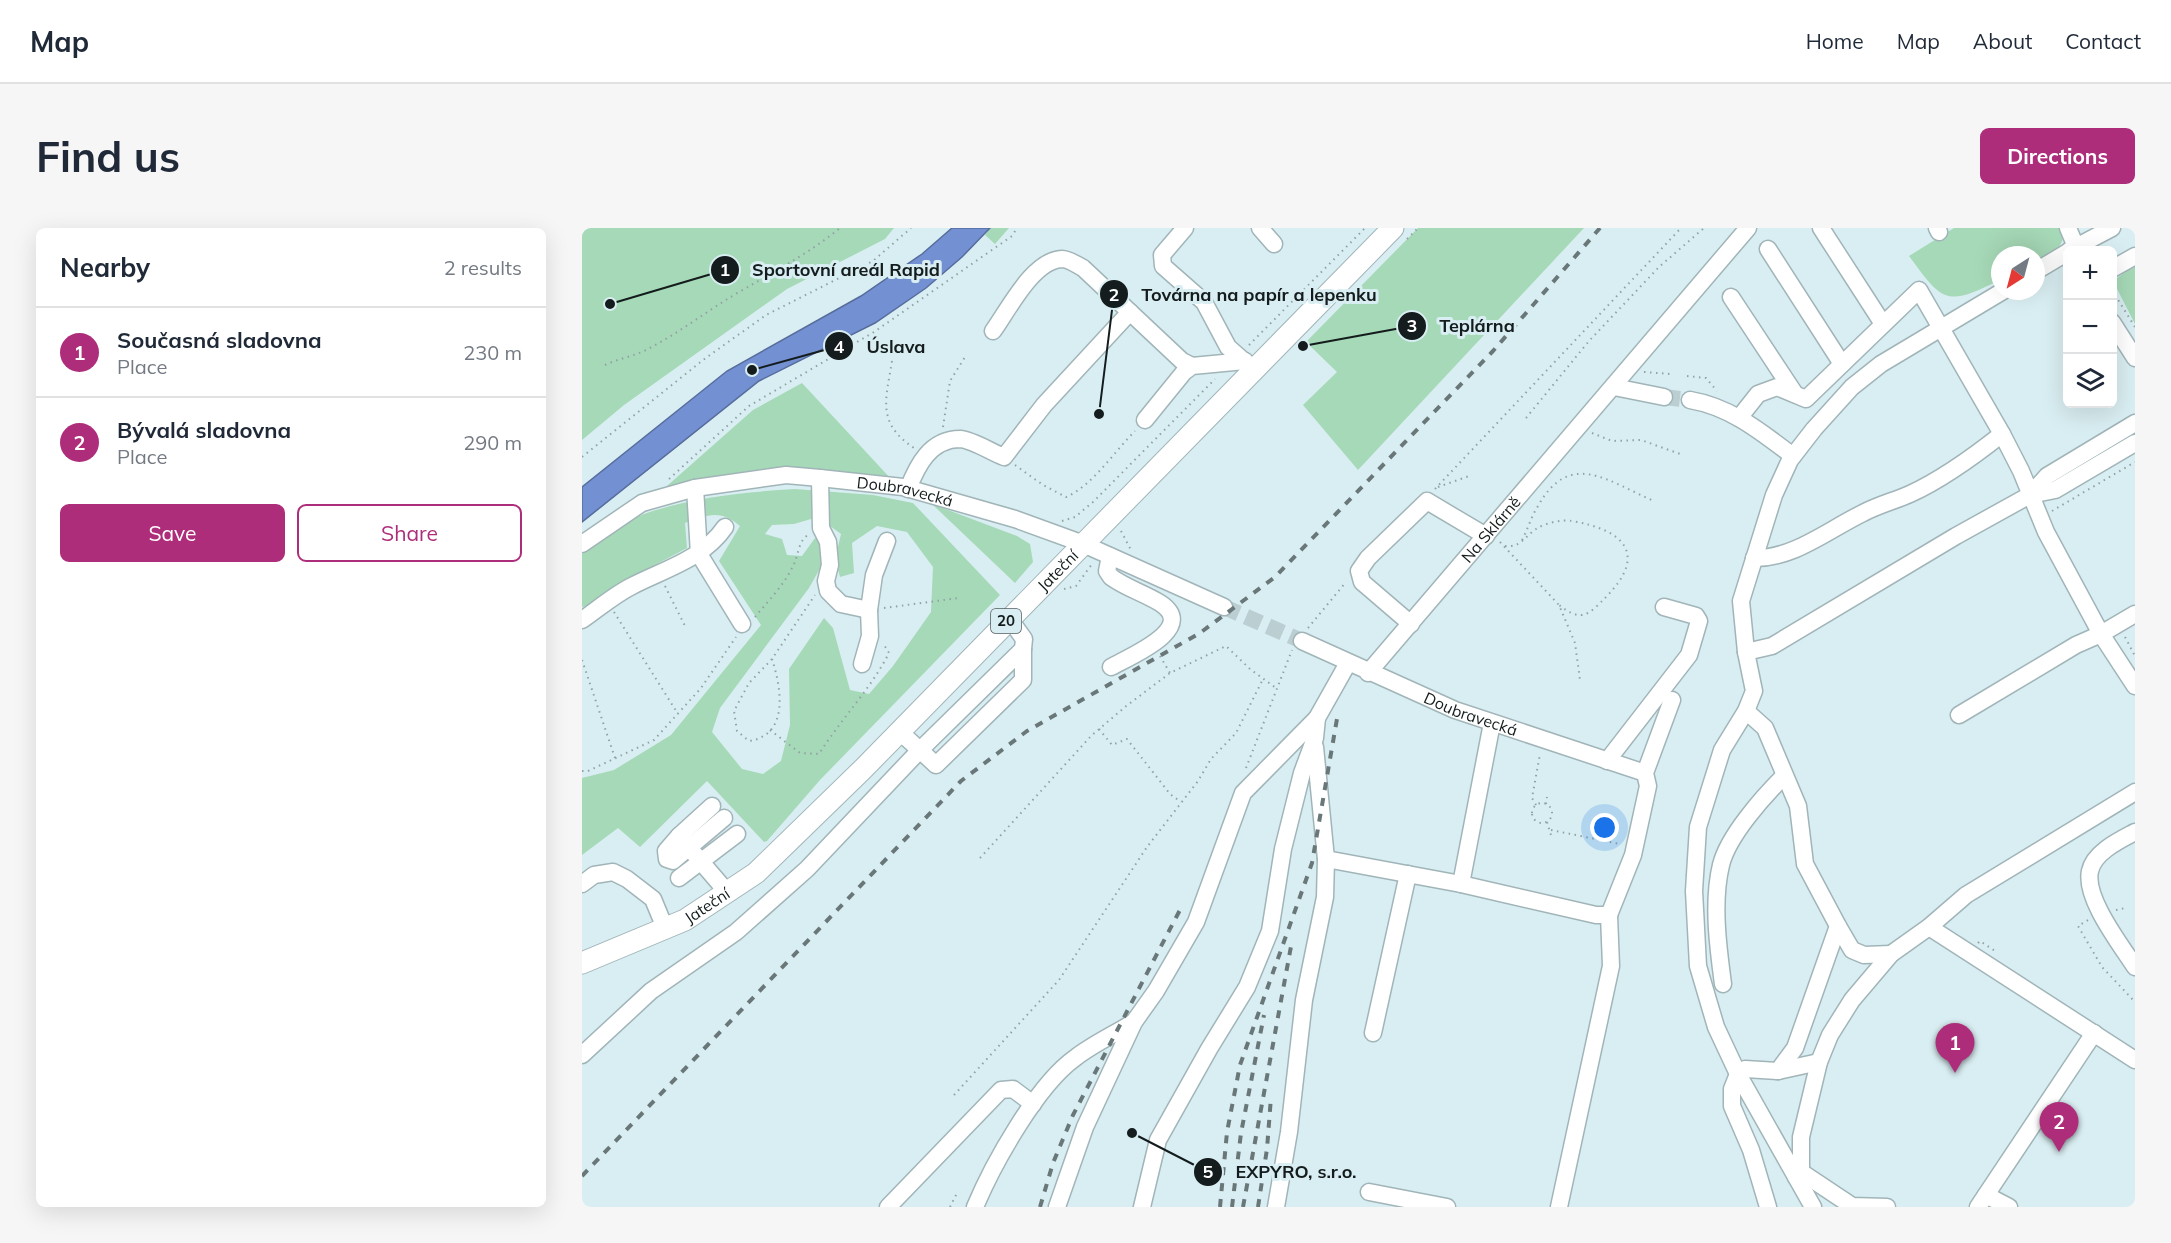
<!DOCTYPE html>
<html lang="en">
<head>
<meta charset="utf-8">
<style>
	body { margin:0; font-family:Mulish,sans-serif; background:#f6f6f7; color:#1f2937 }
	.controls { position:absolute; right:18px; top:18px; display:grid; overflow:hidden; border-radius:9px; box-shadow:0 6px 24px #0002 }
	.controls button { width:54px; height:54px; display:grid; place-items:center; padding:0; border:0; border-bottom:2px solid #e0e1e3; background:#fff; color:#1f2937; font:30px sans-serif }
	.compass { position:absolute; left:1409px; top:18px; width:54px; height:54px; border-radius:50%; background:#fff; box-shadow:0 6px 24px #0002; rotate:216deg }
	.you { position:absolute; left:1023px; top:600px; width:21px; height:21px; margin:-15px; border:4px solid #fff; border-radius:50%; background:#1a73e8; box-shadow:0 0 0 9px #1a73e833 }
	.badge { display:grid; place-items:center; width:39px; height:39px; border-radius:50%; background:#ae2d7a; color:#fff; font-size:20px; font-weight:700 }
	.pin { position:absolute; translate:-50% -50px; filter:drop-shadow(0 2px 3px #0008) }
	.pin::after { content:''; position:absolute; top:32px; width:21px; height:18px; background:inherit; clip-path:polygon(0 0,100% 0,50% 100%) }
	.list { margin:0; padding:0; list-style:none }
	h2 { display:flex; justify-content:space-between; align-items:center; height:78px; margin:0; padding:0 24px; font-size:26px }
	h2 small { font-size:20px; font-weight:400; color:#747a83 }
	.list li { display:grid; grid-template-columns:39px 1fr auto; gap:18px; align-items:center; box-sizing:border-box; height:90px; padding:0 24px; border-top:2px solid #e0e1e3 }
	.list b { display:block; font-size:22px; white-space:nowrap }
	.list p { margin:0; font-size:20px; white-space:nowrap; color:#747a83 }
	.list em { font-size:20px; font-style:normal; color:#747a83 }
	.actions { display:flex; gap:12px; padding:18px 24px }
	.actions a { flex:1; padding:14px 0; border:2px solid #ae2d7a; border-radius:9px; text-align:center; font-size:21px; color:#ae2d7a }
	.actions .main { background:#ae2d7a; color:#fff }
	.icon { flex:none; width:33px; height:33px; fill:none; stroke:currentColor; stroke-width:2; stroke-linecap:round; stroke-linejoin:round }
	.map { position:relative; flex:none; width:1553px; height:979px; overflow:hidden; border-radius:9px }
	header { display:flex; align-items:center; gap:36px; box-sizing:border-box; height:84px; padding:0 30px; background:#fff; border-bottom:2px solid #e0e1e3 }
	header strong { font-size:28px }
	nav { display:flex; gap:33px; margin-inline-start:auto; font-size:21px }
	.intro { display:flex; align-items:center; justify-content:space-between; box-sizing:border-box; height:144px; padding:0 36px }
	h1 { margin:0; font-size:42px }
	.button { padding:15px 27px; border-radius:9px; background:#ae2d7a; color:#fff; font-size:21px; font-weight:700 }
	main { display:flex; gap:36px; padding:0 36px }
	aside { flex:1; background:#fff; border-radius:9px; box-shadow:0 6px 24px #0002 }
	.map>svg:first-child { display:block }
	.green { fill:#a6d9b7; fill-rule:evenodd }
	.water { fill:#7390d2; stroke:#566d9c; stroke-width:1.5 }
	.lines { fill:none; stroke-linecap:round; stroke-linejoin:round }
	.minor-tunnel { stroke:#bbced2; stroke-width:16; stroke-dasharray:16 8; stroke-linecap:butt }
	.minor-casing { stroke:#a1b5b9; stroke-width:19 }
	.major-casing { stroke:#a1b5b9; stroke-width:23 }
	.path { stroke:#91a2a4; stroke-width:2; stroke-dasharray:1.5 4.5; stroke-linecap:butt }
	.minor { stroke:#fff; stroke-width:16 }
	.major { stroke:#fff; stroke-width:21 }
	.rail { stroke:#6a7779; stroke-width:4; stroke-dasharray:8 8; stroke-linecap:butt }
	.labels { text-anchor:middle; stroke-width:6; stroke-linejoin:round; paint-order:stroke }
	.shield { fill:#d9eef2; stroke:#4f5b5d; stroke-width:1.5 }
	.shield-label { font-size:15px; font-weight:bold; fill:#141c1d }
	.street-label { font-size:16px; fill:#141c1d; stroke:#d9eef2 }
	.leader { fill:none; stroke:#141c1d; stroke-width:2 }
	.callout-dot { fill:#141c1d; stroke:#d9eef2; stroke-width:2 }
	.mark-label { font-size:18px; text-anchor:middle; font-weight:bold; fill:#fff }
	.callout-label { font-size:18px; text-anchor:middle; font-weight:bold; fill:#141c1d; stroke:#d9eef2; stroke-width:6; stroke-linejoin:round; paint-order:stroke }
</style>
</head>
<body>
<header>
<strong>Map</strong>
<nav><a>Home</a><a>Map</a><a>About</a><a>Contact</a></nav>
</header>
<div class="intro"><h1>Find us</h1><a class="button">Directions</a></div>
<main>
<aside>
<h2>Nearby<small>2 results</small></h2>
<ul class="list">
<li><span class="badge">1</span><div><b>Současná sladovna</b><p>Place</p></div><em>230 m</em></li>
<li><span class="badge">2</span><div><b>Bývalá sladovna</b><p>Place</p></div><em>290 m</em></li>
</ul>
<div class="actions"><a class="main">Save</a><a>Share</a></div>
</aside>
<div class="map">
<svg width="1553" height="979" viewBox="0 0 1553 979">
	<rect width="100%" height="100%" fill="#d9eef2"/>
	<!-- green -->
	<path class="green" d="M 0,0 L 312,0 L 303,11 L 205,61 L 42,177 L 0,212 Z
		M 408,0 L 427,0 L 413,16 L 403,7 Z
		M 836,0 L 1002,0 L 776,242 L 721,177 L 755,144 L 724,114 Z
		M 1372,0 L 1480,0 C 1485,20 1469,25 1454,34 L 1454,27 L 1418,27 L 1418,52 C 1365,78 1362,76 1327,28 Z
		M 1553,37 L 1553,96 L 1531,53 Z
		M 220,155 L 310,252 L 203,241 L 77,265 L 171,182 Z
		M 213,261 L 291,267 L 331,275 L 418,367 L 238,552 L 185,613 L 182,614 L 125,553 L 58,619 L 36,600 L 0,627 L 0,550 L 32,542 L 89,507 L 179,397 L 137,333 L 158,298 C 138,281 125,287 103,295 L 105,320 L 54,347 L 13,376 L 0,379 L 0,326 C 19,312 40,294 62,286 C 111,269 163,264 213,261 ZM 229,291 L 248,298 L 259,306 L 253,331 L 258,349 L 272,345 L 270,315 L 295,298 L 325,304 L 351,339 L 349,384 L 311,438 L 287,466 L 268,462 L 251,400 L 242,390 L 207,441 L 208,497 L 199,533 L 181,546 L 160,541 L 130,504 L 138,480 L 227,360 L 244,330 L 240,315 L 233,310 L 220,328 L 205,327 L 200,311 L 183,306 L 190,297 L 212,296 Z
		M 350,276 L 435,308 L 448,316 L 451,334 L 433,355 Z"/>
	<!-- water -->
	<path class="water" d="M 370,0 L 408,0 L 380,29 L 344,60 L 293,95 L 177,153 L 0,294 L 0,259 L 145,143 L 279,68 L 340,26 Z"/>
	<g class="lines">
		<!-- minor-tunnel -->
		<path class="minor-tunnel" d="M 1082,169 L 1108,172
			M 642,379 L 720,413"/>
		<!-- minor casing -->
		<g class="minor-casing">
			<g id="minor">
				<path d="M 603,0 L 580,27 L 581,38 L 622,74 L 646,119 L 672,142"/>
				<path d="M 678,0 L 692,16"/>
				<path d="M 1239,0 L 1301,96"/>
				<path d="M 1355,0 L 1357,4"/>
				<path d="M 1486,0 L 1494,19 L 1488,22"/>
				<path d="M 1186,21 L 1260,136"/>
				<path d="M 1495,22 L 1494,19 L 1530,0"/>
				<path d="M 1530,41 L 1553,28"/>
				<path d="M 1454,43 L 1486,24"/>
				<path d="M 1149,69 L 1213,166"/>
				<path d="M 1530,94 L 1553,130"/>
				<path d="M 411,103 C 427,81 451,32 480,31 C 487,31 495,37 501,40 L 600,133 L 610,138"/>
				<path d="M 1032,159 L 1082,169"/>
				<path d="M 1108,172 C 1149,179 1179,204 1211,228"/>
				<path d="M 1157,190 L 1176,166 L 1195,159 L 1224,171 L 1337,62 L 1420,206 L 1439,243 L 1464,304 L 1519,406 L 1553,386"/>
				<path d="M 563,192 L 602,144 L 610,138 L 663,133"/>
				<path d="M 238,250 L 239,300 L 246,314 L 248,337 L 244,353 L 246,363 L 259,376 L 287,382"/>
				<path d="M 113,260 L 117,326 L 160,396"/>
				<path d="M 326,261 C 335,238 348,211 378,211 C 391,212 409,224 422,229 L 462,177 L 548,84"/>
				<path d="M 1448,267 L 1465,248 L 1553,195"/>
				<path id="s1" d="M 0,316 L 60,275 L 113,260 L 204,247 L 238,250 L 321,259 L 433,291 L 499,315 L 642,379"/>
				<path d="M 528,328 L 525,343 L 529,349 C 544,360 562,365 578,375 C 617,400 549,428 529,439"/>
				<path d="M 1172,330 C 1211,331 1246,302 1281,285 C 1296,277 1312,273 1328,266 C 1361,251 1391,229 1420,206"/>
				<path d="M 0,392 C 16,381 32,367 50,358 C 83,341 121,331 143,299"/>
				<path d="M 829,396 L 780,354 L 777,343 L 786,330 L 845,273 L 904,308"/>
				<path id="s2" d="M 720,413 L 873,482 L 1063,545"/>
				<path d="M 1164,424 L 1190,418 L 1374,308 L 1448,267 L 1473,262 L 1553,215"/>
				<path d="M 280,436 L 288,408 L 287,382 L 292,347 L 305,313"/>
				<path id="s3" d="M 786,445 L 1166,0"/>
				<path d="M 1164,483 L 1183,500 L 1216,578 L 1223,636 L 1256,698 L 1270,722 L 1282,727 L 1309,726"/>
				<path d="M 1377,487 L 1494,417 L 1519,406 L 1553,458"/>
				<path d="M 317,503 L 354,537 L 441,452 L 441,421"/>
				<path d="M 1025,533 L 1107,427 L 1117,393 L 1114,388 L 1082,379"/>
				<path d="M 130,578 L 97,608 L 145,664"/>
				<path d="M 1553,604 C 1538,612 1512,624 1508,643 C 1502,670 1539,717 1553,739"/>
				<path d="M 97,608 L 84,623 L 85,631 L 91,633 L 142,590"/>
				<path d="M 744,631 L 879,656 L 1014,687 L 1027,687 L 1051,627 L 1066,558 L 1063,545 L 1090,472"/>
				<path d="M 97,650 L 155,606"/>
				<path d="M 0,656 L 12,647 L 31,644 L 45,651 L 71,671 L 83,700"/>
				<path d="M 879,656 L 910,495"/>
				<path d="M 1347,699 L 1553,832"/>
				<path d="M 1141,756 C 1136,719 1130,674 1139,637 C 1146,608 1181,569 1202,548"/>
				<path d="M 791,805 L 826,646"/>
				<path d="M 0,827 L 69,763 L 154,704 L 225,641 L 337,523 L 441,421 L 442,411 L 427,390"/>
				<path d="M 1196,843 L 1237,834"/>
				<path d="M 1219,944 L 1270,978 L 1305,979"/>
				<path d="M 1214,949 L 1219,944 L 1219,909 L 1237,834 L 1248,807 L 1270,772 L 1309,726 L 1347,699 L 1384,667 L 1553,564"/>
				<path d="M 787,964 L 865,979"/>
				<path d="M 1404,967 L 1427,979"/>
				<path d="M 306,979 L 419,862 L 431,861 L 451,876"/>
				<path d="M 393,979 C 411,936 455,857 493,830 C 511,816 533,806 552,794"/>
				<path d="M 475,979 L 503,899 L 552,794 L 574,763 L 614,694 L 661,565 L 735,490"/>
				<path d="M 560,979 L 576,912 L 627,821 L 665,759 L 688,703 L 701,621 L 720,545 L 733,510 L 735,490 L 766,435"/>
				<path d="M 694,979 L 707,904 L 722,772 L 743,669 L 744,631 L 733,519"/>
				<path d="M 977,979 L 1029,738 L 1027,687"/>
				<path d="M 1186,979 L 1169,922 L 1150,878 L 1150,861 L 1156,846 L 1163,841 L 1196,843 L 1213,820 L 1256,698"/>
				<path d="M 1231,979 L 1156,846 L 1134,799 L 1116,738 L 1112,663 L 1116,599 L 1140,522 L 1164,483 L 1172,463 L 1164,424 L 1159,373 L 1192,267 L 1208,232 L 1232,201 L 1270,159 L 1299,136 L 1421,63"/>
				<path d="M 1396,979 L 1512,805"/>
			</g>
		</g>
		<!-- major casing -->
		<g class="major-casing">
			<g id="major">
				<path id="s4" d="M 0,735 L 103,692 L 174,645 L 281,541 L 811,0"/>
			</g>
		</g>
		<!-- path -->
		<path class="path" d="M 825,11 L 836,0
			M 1530,62 L 1553,99
			M 667,117 L 783,0
			M 310,133 C 304,171 294,195 332,220
			M 23,137 C 35,131 49,129 62,123 C 94,107 122,85 152,67 C 189,45 225,27 258,0
			M 1062,144 L 1089,146
			M 1105,148 L 1124,150 L 1135,163
			M 944,190 L 1007,113 L 1077,39 L 1122,0
			M 361,199 L 368,153 L 383,129
			M 1010,205 L 1030,213 L 1059,212 L 1101,227
			M 0,229 L 121,132 L 184,87 L 291,33 L 329,0
			M 433,237 L 461,257 L 484,269 C 510,258 532,224 553,203
			M 87,251 L 167,178 L 292,104 L 430,8 L 435,0
			M 856,259 L 890,247
			M 853,261 L 1099,0
			M 1470,283 L 1553,234
			M 480,293 L 493,289 L 511,274 L 633,151
			M 539,303 L 549,322
			M 940,312 C 946,301 949,289 956,278 C 988,221 1025,253 1072,273
			M 918,314 L 977,377 L 993,415 L 998,452
			M 923,318 C 939,320 943,308 954,301 C 963,295 980,291 990,293 C 1042,302 1067,326 1023,370 C 1017,376 1009,385 1001,387 C 991,388 984,382 977,377
			M 83,358 L 103,398
			M 482,361 L 494,358 L 510,336
			M 302,380 L 377,370
			M 32,384 L 96,486
			M 173,389 C 187,372 203,356 212,336 C 216,327 217,312 226,307
			M 726,400 L 764,354
			M 1543,409 L 1553,428
			M 578,428 L 588,445
			M 190,431 C 199,459 208,507 167,513 L 155,503 L 152,483 L 167,455 L 190,431 L 233,367
			M 0,432 L 33,530
			M 517,501 L 530,517 L 545,511 L 588,566 L 599,574
			M 188,502 L 218,525 L 237,526 C 259,491 288,462 307,425 L 301,415
			M 664,540 L 710,422
			M 0,543 L 6,543 L 72,512 L 119,460 L 154,409
			M950 585a10 10 0 1 1 20 0a10 10 0 1 1-20 0Z
			M 964,576 L 965,569
			M 954,577 L 950,570 L 958,526
			M 965,594 L 969,607
			M 969,602 L 1038,616
			M 398,630 L 509,508 L 543,479 L 588,445 L 644,418 L 668,441 L 694,460
			M 1534,682 L 1543,680
			M 1506,692 L 1496,698 L 1520,739 L 1553,774
			M 1396,715 L 1398,713 L 1413,723
			M 372,867 L 477,752 L 565,619 L 616,553 L 629,531 L 654,505 L 681,451
			M 368,979 L 376,963"/>
		<!-- minor -->
		<use href="#minor" class="minor"/>
		<!-- major -->
		<use href="#major" class="major"/>
		<!-- rail -->
		<path class="rail" d="M 0,948 L 379,553 L 445,503 L 618,405 L 693,349 L 911,123 L 1018,0
			M 458,979 L 471,935 L 491,887 L 600,678
			M 638,979 L 645,904 L 658,837 L 730,635 L 756,485
			M 650,979 L 659,905 L 682,787
			M 661,979 L 710,713
			M 676,979 L 685,921 L 689,869"/>
	</g>
	<g class="labels">
		<!-- shield labels -->
		<rect class="shield" x="409" y="381" width="30" height="24" rx="4.5"/>
		<g class="shield-label">
			<text x="424" y="398">20</text>
		</g>
		<!-- street labels -->
		<g class="street-label">
			<text dy="6" stroke="none"><textPath href="#s1" startOffset="340">Doubravecká</textPath></text>
			<text dy="6" stroke="none"><textPath href="#s3" startOffset="189">Na Sklárně</textPath></text>
			<text dy="6" stroke="none"><textPath href="#s4" startOffset="624">Jateční</textPath></text>
			<text dy="6" stroke="none"><textPath href="#s2" startOffset="184">Doubravecká</textPath></text>
			<text dy="6" stroke="none"><textPath href="#s4" startOffset="138">Jateční</textPath></text>
		</g>
	</g>
	<!-- callouts -->
	<path class="leader" d="M28 76L143 42M517 186L532 66M721 118L830 98M170 142L257 118M550 905L626 944"/>
	<g class="callout-dot">
		<circle cx="28" cy="76" r="6"/>
		<circle cx="517" cy="186" r="6"/>
		<circle cx="721" cy="118" r="6"/>
		<circle cx="170" cy="142" r="6"/>
		<circle cx="550" cy="905" r="6"/>
		<circle cx="143" cy="42" r="15"/>
		<circle cx="532" cy="66" r="15"/>
		<circle cx="830" cy="98" r="15"/>
		<circle cx="257" cy="118" r="15"/>
		<circle cx="626" cy="944" r="15"/>
	</g>
	<g class="mark-label">
		<text x="143" y="48">1</text>
		<text x="532" y="73">2</text>
		<text x="830" y="104">3</text>
		<text x="257" y="125">4</text>
		<text x="626" y="950">5</text>
	</g>
	<g class="callout-label">
		<text x="264" y="48">Sportovní areál Rapid</text>
		<text x="677" y="73">Továrna na papír a lepenku</text>
		<text x="895" y="104">Teplárna</text>
		<text x="314" y="125">Úslava</text>
		<text x="714" y="950">EXPYRO, s.r.o.</text>
	</g>
</svg>
<div class="controls">
<button>+</button>
<button>−</button>
<button><svg class="icon" aria-label="layers" viewBox="0 0 24 24"><path d="M12 4l9 5-9 5-9-5zM3 14l9 5 9-5"/></svg></button>
</div>
<svg class="compass" viewBox="-18 -18 36 36"><path d="M0-13l5 13h-10z" fill="#e53935"/><path d="M0 13l5-13h-10z" fill="#747a83"/></svg>
<div class="you"></div>
<div class="pin badge" style="left:1373px;top:845px">1</div>
<div class="pin badge" style="left:1477px;top:924px">2</div>
</div>
</main>
</body>
</html>
